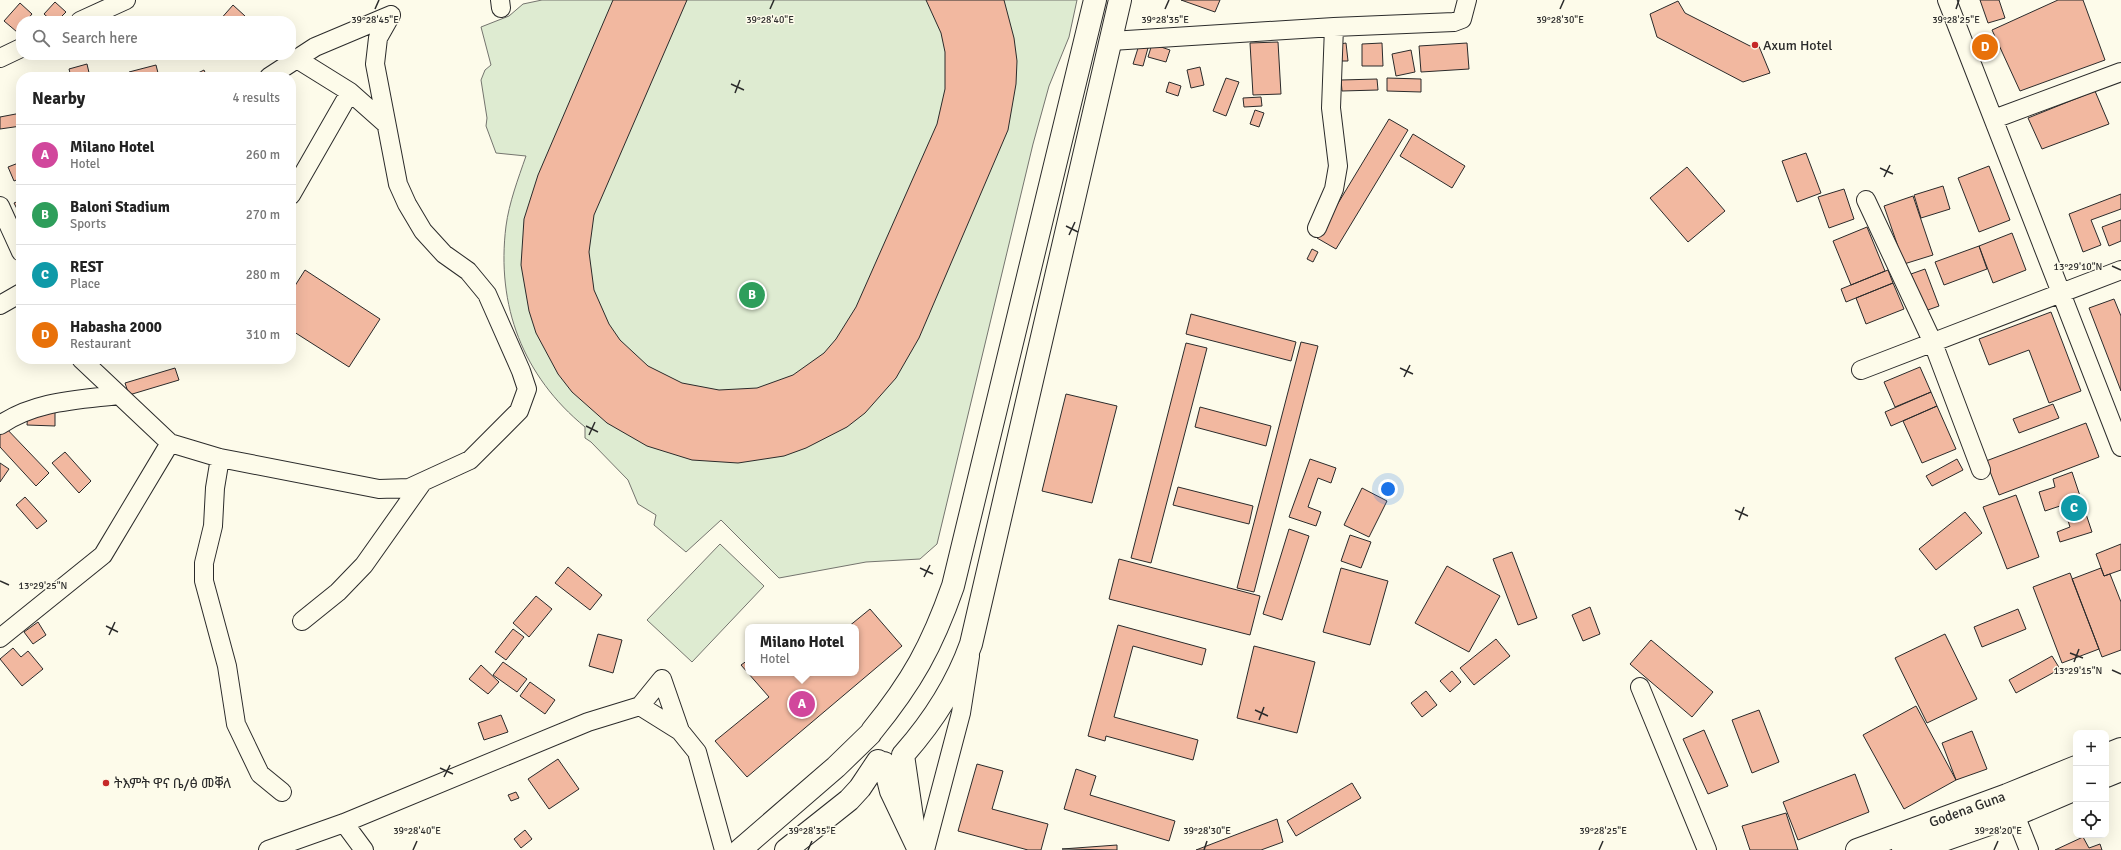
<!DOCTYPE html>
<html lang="en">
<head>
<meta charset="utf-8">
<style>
	body { margin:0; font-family:Signika,"Noto Sans Ethiopic",sans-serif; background:#f2f2f2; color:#222 }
	.controls { position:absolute; right:12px; bottom:12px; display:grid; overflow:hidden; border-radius:8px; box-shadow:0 4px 16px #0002 }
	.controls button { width:36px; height:36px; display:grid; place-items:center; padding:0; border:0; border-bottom:1px solid #e0e0e0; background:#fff; color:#222; font:20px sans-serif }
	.you { position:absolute; left:1388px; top:489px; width:14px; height:14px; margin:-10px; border:3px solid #fff; border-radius:50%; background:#1a73e8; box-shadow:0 0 0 6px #1a73e833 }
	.badge { display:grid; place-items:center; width:26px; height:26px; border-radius:50%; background:#c62828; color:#fff; font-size:13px; font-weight:700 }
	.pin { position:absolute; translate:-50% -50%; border:2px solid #fff; box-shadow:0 1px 4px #0006 }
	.popup { position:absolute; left:745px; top:624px; width:114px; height:52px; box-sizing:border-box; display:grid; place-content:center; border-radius:8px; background:#fff; filter:drop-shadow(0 1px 3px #0005); font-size:13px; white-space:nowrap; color:#767676 }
	.popup b { font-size:15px; color:#222 }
	.popup::after { content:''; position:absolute; left:50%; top:100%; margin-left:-8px; border:8px solid transparent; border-top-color:#fff }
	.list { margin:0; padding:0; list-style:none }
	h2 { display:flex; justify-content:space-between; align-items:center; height:52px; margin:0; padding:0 16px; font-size:17px }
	h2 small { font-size:13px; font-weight:400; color:#767676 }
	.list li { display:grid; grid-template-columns:26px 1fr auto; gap:12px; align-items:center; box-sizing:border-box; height:60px; padding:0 16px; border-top:1px solid #e0e0e0 }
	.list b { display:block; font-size:15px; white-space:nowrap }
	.list p { margin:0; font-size:13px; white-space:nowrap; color:#767676 }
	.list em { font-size:13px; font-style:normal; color:#767676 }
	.icon { flex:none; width:22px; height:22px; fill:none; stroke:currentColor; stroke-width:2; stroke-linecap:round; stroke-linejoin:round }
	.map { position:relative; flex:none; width:2121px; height:850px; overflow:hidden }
	.search { position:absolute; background:#fff; box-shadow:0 4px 16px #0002; left:16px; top:16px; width:280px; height:44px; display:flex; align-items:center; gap:10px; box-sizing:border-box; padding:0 14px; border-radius:16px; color:#767676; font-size:15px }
	.panel { position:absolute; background:#fff; box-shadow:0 4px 16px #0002; left:16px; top:72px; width:280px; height:292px; border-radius:16px }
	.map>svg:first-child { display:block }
	.green { fill:#deebd1; stroke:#74746e }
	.building { fill:#f2b8a0; stroke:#2b2b2b }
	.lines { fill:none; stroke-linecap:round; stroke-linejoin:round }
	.minor-casing { stroke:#2b2b2b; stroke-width:20 }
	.major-casing { stroke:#2b2b2b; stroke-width:24 }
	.minor { stroke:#fdfbea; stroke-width:18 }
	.major { stroke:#fdfbea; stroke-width:22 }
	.ticks { fill:none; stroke:#2b2b2b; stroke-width:1.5 }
	.poi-dot { fill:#c62828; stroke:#fdfbea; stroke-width:1.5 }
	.labels { text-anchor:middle; stroke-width:3; stroke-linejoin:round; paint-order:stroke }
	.poi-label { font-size:14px; fill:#2b2b2b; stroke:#fdfbea; text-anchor:start }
	.street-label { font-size:14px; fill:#2b2b2b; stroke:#fdfbea }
	.ticks-label { font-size:10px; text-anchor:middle; fill:#2b2b2b; stroke:#fdfbea; stroke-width:3; stroke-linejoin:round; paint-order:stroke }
</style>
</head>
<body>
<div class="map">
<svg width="2121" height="850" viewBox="0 0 2121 850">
	<rect width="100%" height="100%" fill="#fdfbea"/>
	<!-- green -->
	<path class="green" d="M 542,0 L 1077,0 L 1069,37 L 1049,86 L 1033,144 L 937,544 L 920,559 L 866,562 L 779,578 L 721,520 L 686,552 L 654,525 L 656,515 L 638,504 L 628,480 L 591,442 L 585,438 L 585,427 C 523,376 496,306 506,226 C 509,203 518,179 526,156 L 496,153 L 486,126 L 487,118 L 481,80 L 485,70 L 491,65 L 481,27 L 509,16 L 523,4 Z
		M 720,544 L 764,586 L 692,662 L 647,620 Z"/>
	<!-- building -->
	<path class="building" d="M 613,0 L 687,0 L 594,215 L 589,252 L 594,290 L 609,324 L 620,340 L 648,366 L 682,383 L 719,390 L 757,388 L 793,375 L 824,353 L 836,339 L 856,307 L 937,124 L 945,89 L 945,52 L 941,33 L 926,0 L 1004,0 L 1014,38 L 1017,61 L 1016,84 L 1008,130 L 919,338 L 896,378 L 865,413 L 847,427 L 806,448 L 784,456 L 738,463 L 692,460 L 647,446 L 607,423 L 572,392 L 558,374 L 536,333 L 529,311 L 521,265 L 524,219 L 538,175 Z
		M 1181,0 L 1220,0 L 1215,12 Z
		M 1980,0 L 1999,0 L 2005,18 L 1988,23 Z
		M 2058,0 L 2083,0 L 2105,60 L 2020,91 L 1992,30 Z
		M 1678,1 L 1685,13 L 1750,46 L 1758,44 L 1770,73 L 1743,82 L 1657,37 L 1650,14 Z
		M 55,2 L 66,12 L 57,21 L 52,21 L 44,14 Z
		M 20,3 L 32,14 L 26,21 L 21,21 L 21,27 L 17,32 L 4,21 Z
		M 233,5 L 245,16 L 240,21 L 219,21 Z
		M 1278,42 L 1281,94 L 1253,95 L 1250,43 Z
		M 1346,43 L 1348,61 L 1341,61 L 1340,44 Z
		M 1382,43 L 1383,66 L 1362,66 L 1362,44 Z
		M 1467,43 L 1469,69 L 1421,72 L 1419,46 Z
		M 1152,44 L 1170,50 L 1166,62 L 1148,57 Z
		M 1139,45 L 1148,48 L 1143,66 L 1133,64 Z
		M 1411,50 L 1415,72 L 1396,76 L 1392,54 Z
		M 87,64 L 90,77 L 71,77 L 69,69 Z
		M 156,65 L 159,77 L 131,77 L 129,72 Z
		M 1200,67 L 1204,85 L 1191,88 L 1187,70 Z
		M 204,70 L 207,77 L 192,77 L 192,76 Z
		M 1226,78 L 1239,82 L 1226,116 L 1213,111 Z
		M 1387,78 L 1421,79 L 1421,92 L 1387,91 Z
		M 1377,79 L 1378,90 L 1342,91 L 1341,80 Z
		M 1169,82 L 1181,86 L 1178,96 L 1166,92 Z
		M 2095,91 L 2109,124 L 2042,149 L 2028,118 Z
		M 1261,97 L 1262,106 L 1244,107 L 1243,98 Z
		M 1255,110 L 1264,113 L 1259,127 L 1250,124 Z
		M 21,113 L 21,126 L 0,129 L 0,117 Z
		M 1389,119 L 1408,130 L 1336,249 L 1317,238 Z
		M 1413,134 L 1465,166 L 1452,188 L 1400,156 Z
		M 1806,153 L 1821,193 L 1797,202 L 1782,161 Z
		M 21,162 L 21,178 L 14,181 L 8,167 Z
		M 1989,166 L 2010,220 L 1979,232 L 1958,178 Z
		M 1687,167 L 1725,211 L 1688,242 L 1650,198 Z
		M 1943,186 L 1950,209 L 1921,218 L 1914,195 Z
		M 1844,189 L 1854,219 L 1829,228 L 1818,197 Z
		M 2121,194 L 2121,209 L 2091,220 L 2101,245 L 2083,252 L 2069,214 Z
		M 1913,196 L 1933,255 L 1904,264 L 1884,206 Z
		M 21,200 L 21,217 L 14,203 Z
		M 2121,220 L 2121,241 L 2109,246 L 2102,227 Z
		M 1867,227 L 1885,271 L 1851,285 L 1833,241 Z
		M 2012,233 L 2026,270 L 1993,283 L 1979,246 Z
		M 1979,246 L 1987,269 L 1944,285 L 1935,262 Z
		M 1312,249 L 1318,252 L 1313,262 L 1307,259 Z
		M 1925,269 L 1939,306 L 1925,311 L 1911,274 Z
		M 305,270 L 380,319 L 349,367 L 291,330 L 291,292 Z
		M 1888,270 L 1893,283 L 1846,302 L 1841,289 Z
		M 1893,283 L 1904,309 L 1866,324 L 1856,298 Z
		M 2114,299 L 2121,316 L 2121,391 L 2089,308 Z
		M 2051,312 L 2081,391 L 2049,403 L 2029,350 L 1989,365 L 1979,339 Z
		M 1191,314 L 1296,342 L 1291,361 L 1186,334 Z
		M 1301,342 L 1318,346 L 1254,592 L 1237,588 Z
		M 1186,343 L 1207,348 L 1151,563 L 1131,558 Z
		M 1920,367 L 1931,392 L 1895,407 L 1884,382 Z
		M 175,368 L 179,380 L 129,395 L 125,383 Z
		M 1931,392 L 1937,406 L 1891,426 L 1885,412 Z
		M 1066,394 L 1117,406 L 1092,503 L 1042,491 Z
		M 2053,404 L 2059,418 L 2019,433 L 2013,419 Z
		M 1937,406 L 1956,449 L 1922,463 L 1903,421 Z
		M 1200,407 L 1271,426 L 1266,446 L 1195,427 Z
		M 28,411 L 55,412 L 55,426 L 27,425 Z
		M 2086,423 L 2099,457 L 1999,495 L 1986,461 Z
		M 3,425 L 49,473 L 36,486 L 0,447 L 0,428 Z
		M 65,452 L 91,481 L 79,493 L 52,463 Z
		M 1310,459 L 1336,468 L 1331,483 L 1318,478 L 1308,507 L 1321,512 L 1316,526 L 1289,517 Z
		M 1957,459 L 1963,470 L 1932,486 L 1926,476 Z
		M 0,463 L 9,469 L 0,482 Z
		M 2072,472 L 2092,532 L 2060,542 L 2057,532 L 2070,527 L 2063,505 L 2045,511 L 2039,492 L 2055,487 L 2053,479 Z
		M 1178,487 L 1253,506 L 1249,524 L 1173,505 Z
		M 1362,488 L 1387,501 L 1369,537 L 1344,525 Z
		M 2016,495 L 2039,557 L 2007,569 L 1983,507 Z
		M 25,497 L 47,521 L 37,529 L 16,505 Z
		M 1965,512 L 1982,533 L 1936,570 L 1919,549 Z
		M 1289,529 L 1309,536 L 1282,620 L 1263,614 Z
		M 1350,535 L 1371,542 L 1361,568 L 1341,561 Z
		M 2121,544 L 2121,570 L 2104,576 L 2096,554 Z
		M 1512,552 L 1537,618 L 1518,625 L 1493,559 Z
		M 1119,559 L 1260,596 L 1250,635 L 1109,599 Z
		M 1447,566 L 1500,596 L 1469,652 L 1415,623 Z
		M 568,567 L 602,595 L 590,610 L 555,583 Z
		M 1341,568 L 1388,581 L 1370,645 L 1323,632 Z
		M 2101,568 L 2104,576 L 2110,574 L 2121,602 L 2121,650 L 2102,657 L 2072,579 Z
		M 2070,573 L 2099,649 L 2062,663 L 2033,587 Z
		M 536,596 L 552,609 L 529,637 L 513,623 Z
		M 1590,607 L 1600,634 L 1583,641 L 1572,615 Z
		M 870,609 L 902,646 L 747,777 L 715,741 L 769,697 L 741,665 L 748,660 L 748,673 L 856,673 L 856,627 L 848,627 Z
		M 2018,609 L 2026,629 L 1982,647 L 1974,627 Z
		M 38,622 L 46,635 L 33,644 L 24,632 Z
		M 1118,625 L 1206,649 L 1202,665 L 1133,646 L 1114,717 L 1198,740 L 1193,760 L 1106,736 L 1105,741 L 1088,736 Z
		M 513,629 L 524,637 L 506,660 L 495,652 Z
		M 598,634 L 622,640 L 613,673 L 589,666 Z
		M 1945,634 L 1977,699 L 1927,723 L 1895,658 Z
		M 1496,639 L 1510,656 L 1474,685 L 1460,668 Z
		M 1651,640 L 1713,692 L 1692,717 L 1630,664 Z
		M 1254,646 L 1315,662 L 1297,733 L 1237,718 Z
		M 13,648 L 21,657 L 28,651 L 43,669 L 22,686 L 0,659 Z
		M 2052,656 L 2060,669 L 2016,693 L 2009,680 Z
		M 503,662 L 527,679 L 517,692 L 493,675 Z
		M 481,665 L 499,682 L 488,694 L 469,679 Z
		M 1452,671 L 1461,682 L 1450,692 L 1440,681 Z
		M 530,682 L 555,700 L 545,714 L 520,696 Z
		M 1426,691 L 1437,705 L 1422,717 L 1411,703 Z
		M 1916,706 L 1956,780 L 1904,809 L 1863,735 Z
		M 1759,710 L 1779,762 L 1752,773 L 1732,720 Z
		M 501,715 L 508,732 L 484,740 L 478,723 Z
		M 1704,730 L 1728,786 L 1708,794 L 1683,739 Z
		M 1972,731 L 1987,769 L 1956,780 L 1942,743 Z
		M 558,759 L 579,789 L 549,809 L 528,779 Z
		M 977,764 L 1003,771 L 992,809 L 1048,824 L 1041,850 L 1028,850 L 958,831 Z
		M 1076,769 L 1096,776 L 1090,795 L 1175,821 L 1169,841 L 1064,809 Z
		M 1855,774 L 1869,812 L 1798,840 L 1783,802 Z
		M 1352,783 L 1361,798 L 1296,836 L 1287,821 Z
		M 516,792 L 519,798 L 511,801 L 508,795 Z
		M 1786,813 L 1798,850 L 1750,850 L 1742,826 Z
		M 1277,819 L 1283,842 L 1261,850 L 1196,850 Z
		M 525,830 L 532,839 L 521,848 L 514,839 Z
		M 2083,837 L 2089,848 L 2100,844 L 2102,850 L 2055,850 Z
		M 1117,845 L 1117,850 L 1062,849 Z"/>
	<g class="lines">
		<!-- minor casing -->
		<g class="minor-casing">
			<path id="minor" d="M 500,0 L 501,8
				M 1947,0 L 2121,447
				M 80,21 L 126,0
				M 1111,41 L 1334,27 L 1454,22 L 1462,19 L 1467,0
				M 0,58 L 21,48
				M 297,59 L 350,92 L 386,124
				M 269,77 L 315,47 L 391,15
				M 1994,119 L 2121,72
				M 291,195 L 350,92
				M 1866,200 L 1933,343 L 1981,470
				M 0,206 L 21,252
				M 1317,228 L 1334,189 L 1338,166 L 1331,108 L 1334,27
				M 0,305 L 21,293
				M 81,359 L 170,443 L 220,458 L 379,489 L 409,488 L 470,460 L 519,411 L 527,389 L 521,371 L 487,294 L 468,271 L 444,254 L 423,231 L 407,204 L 398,184 L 375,64 L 378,38 L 391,15
				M 1861,370 L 2121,270
				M 0,425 C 35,401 77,400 118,395
				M 220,458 L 215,488 L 213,526 L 204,563 L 204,581 L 227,666 L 236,724 L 260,774 L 282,792
				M 302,621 L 338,592 L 364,565 L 422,483
				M 0,638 L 103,555 L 170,443
				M 662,679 L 680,731
				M 1640,687 L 1707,850
				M 640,706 L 680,731 L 697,752 L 724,850
				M 2010,802 L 2029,850
				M 344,823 L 364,850
				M 1896,835 L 1902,850
				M 268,850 L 344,823 L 588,722 L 640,706 L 662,679
				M 925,850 L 961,713 L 970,656"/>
		</g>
		<!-- major casing -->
		<g class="major-casing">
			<path id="major" d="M 872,731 C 912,682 932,646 953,586 L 1095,0
				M 904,754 C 933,721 956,686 971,644 L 1120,0
				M 903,755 L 913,824
				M 2106,755 L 2121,749
				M 884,763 L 891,791 L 919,850
				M 2106,776 L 2121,770
				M 740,850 L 836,767 L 870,734
				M 786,850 L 849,800 L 860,788 L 878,761
				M 1857,850 L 2007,795 L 2076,767
				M 1915,850 L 2015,815 L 2076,789"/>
		</g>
		<!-- minor -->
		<use href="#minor" class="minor"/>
		<!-- major -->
		<use href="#major" class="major"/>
	</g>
	<!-- ticks -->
	<path class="ticks" d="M 375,9 L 379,0M 770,9 L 774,0M 1165,9 L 1169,0M 1560,9 L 1564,0M 1956,9 L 1959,0M 731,84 L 744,90M 735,93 L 740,80M 1880,168 L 1893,174M 1884,177 L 1890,165M 1066,226 L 1078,232M 1069,235 L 1075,222M 2112,266 L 2121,270M 1400,368 L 1413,374M 1404,377 L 1410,365M 586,426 L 598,432M 589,435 L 595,422M 1735,510 L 1748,516M 1739,520 L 1744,507M 920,568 L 933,574M 924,577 L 930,565M 0,581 L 9,585M 106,626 L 118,632M 109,635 L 115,622M 2070,653 L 2083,658M 2074,662 L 2079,649M 2112,670 L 2121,674M 1255,710 L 1268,716M 1259,720 L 1264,707M 440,768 L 453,774M 444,777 L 450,765M 413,850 L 417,841M 808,850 L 812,841M 1204,850 L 1207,841M 1599,850 L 1603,841M 1994,850 L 1998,841"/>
	<!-- markers -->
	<g class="poi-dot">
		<circle cx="1755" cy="45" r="4"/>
		<circle cx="106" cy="783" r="4"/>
	</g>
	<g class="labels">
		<!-- poi labels -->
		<g class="poi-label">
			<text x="1763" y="50">Axum Hotel</text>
			<text x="114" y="788">ትእምት ዋና ቤ/ፅ መቐለ</text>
		</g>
		<!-- street labels -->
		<g class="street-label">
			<text transform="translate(1967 809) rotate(-20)" y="5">Godena Guna</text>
		</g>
	</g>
	<g class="ticks-label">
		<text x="375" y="23">39°28'45"E</text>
		<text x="770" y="23">39°28'40"E</text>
		<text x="1165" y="23">39°28'35"E</text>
		<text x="1560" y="23">39°28'30"E</text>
		<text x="1956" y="23">39°28'25"E</text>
		<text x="2078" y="270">13°29'10"N</text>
		<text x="43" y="589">13°29'25"N</text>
		<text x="2078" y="674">13°29'15"N</text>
		<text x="417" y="834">39°28'40"E</text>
		<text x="812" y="834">39°28'35"E</text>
		<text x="1207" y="834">39°28'30"E</text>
		<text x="1603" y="834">39°28'25"E</text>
		<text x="1998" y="834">39°28'20"E</text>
	</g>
</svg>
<div class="controls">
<button>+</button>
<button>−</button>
<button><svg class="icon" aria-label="locate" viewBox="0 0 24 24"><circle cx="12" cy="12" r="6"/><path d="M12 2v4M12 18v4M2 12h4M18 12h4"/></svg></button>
</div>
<div class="you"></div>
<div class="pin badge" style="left:802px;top:704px;background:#d1479c">A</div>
<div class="popup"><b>Milano Hotel</b>Hotel</div>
<div class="pin badge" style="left:752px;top:295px;background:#2e9e5b">B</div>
<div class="pin badge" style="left:2074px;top:508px;background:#0f9aa8">C</div>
<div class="pin badge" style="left:1985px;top:47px;background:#e8710a">D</div>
<div class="search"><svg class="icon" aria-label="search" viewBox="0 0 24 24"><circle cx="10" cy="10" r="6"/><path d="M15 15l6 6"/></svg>Search here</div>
<section class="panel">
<h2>Nearby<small>4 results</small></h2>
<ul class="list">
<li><span class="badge" style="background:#d1479c">A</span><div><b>Milano Hotel</b><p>Hotel</p></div><em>260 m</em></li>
<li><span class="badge" style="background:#2e9e5b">B</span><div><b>Baloni Stadium</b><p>Sports</p></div><em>270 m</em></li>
<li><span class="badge" style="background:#0f9aa8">C</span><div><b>REST</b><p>Place</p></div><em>280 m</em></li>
<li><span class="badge" style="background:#e8710a">D</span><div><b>Habasha 2000</b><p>Restaurant</p></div><em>310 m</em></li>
</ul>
</section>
</div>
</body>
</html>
